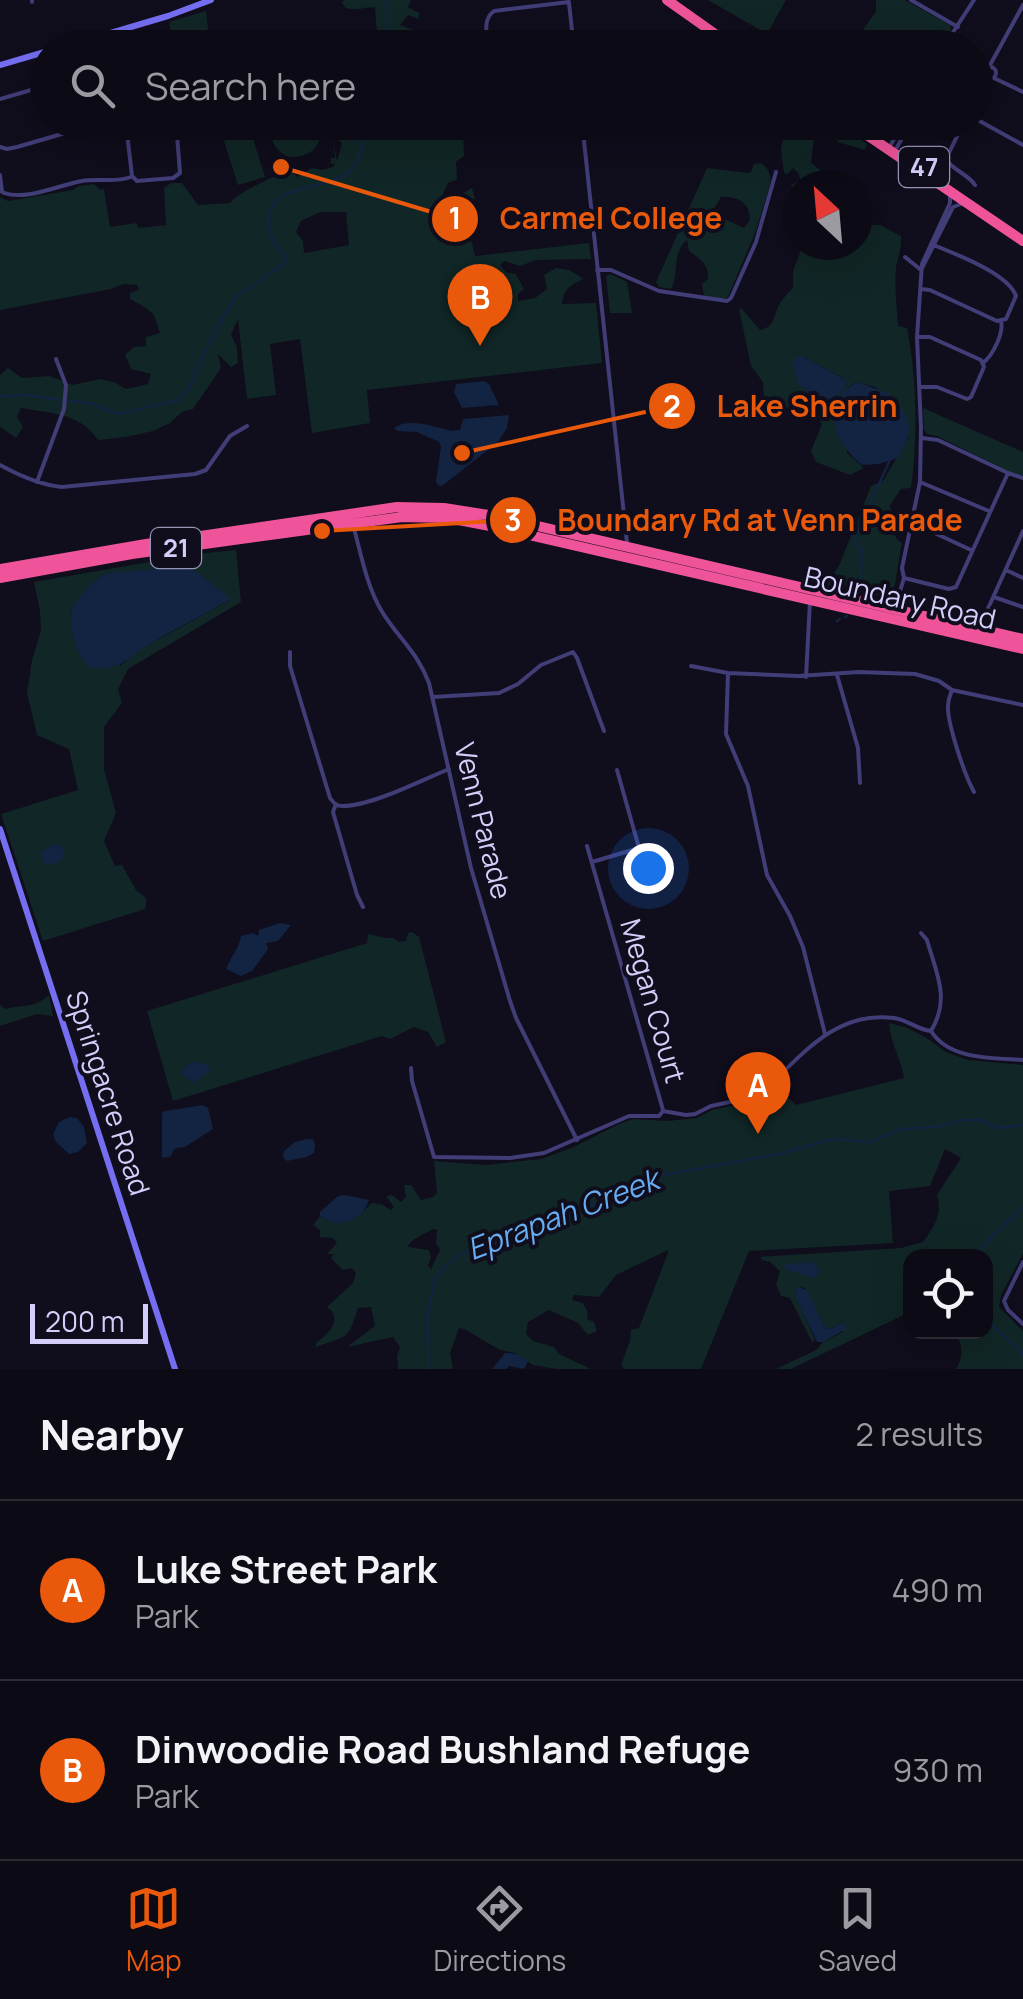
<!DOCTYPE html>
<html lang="en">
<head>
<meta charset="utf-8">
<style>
	body { margin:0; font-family:Manrope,sans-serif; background:#15131e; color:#f1f3f6 }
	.controls { position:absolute; right:30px; bottom:30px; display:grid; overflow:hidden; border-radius:20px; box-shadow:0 10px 40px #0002 }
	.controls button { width:90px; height:90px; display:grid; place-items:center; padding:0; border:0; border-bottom:2px solid #2c2b34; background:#0c0a15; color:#f1f3f6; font:50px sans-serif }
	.compass { position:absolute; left:783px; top:170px; width:90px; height:90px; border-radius:50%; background:#0c0a15; box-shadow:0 10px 40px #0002; rotate:334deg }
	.scale { position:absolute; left:30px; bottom:25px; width:118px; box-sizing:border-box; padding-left:10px; border:5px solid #d4cefa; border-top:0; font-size:28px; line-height:35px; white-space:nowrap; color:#d4cefa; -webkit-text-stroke:8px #100d1c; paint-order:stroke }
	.you { position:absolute; left:648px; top:868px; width:35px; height:35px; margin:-25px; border:8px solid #fff; border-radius:50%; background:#1a73e8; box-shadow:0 0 0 15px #1a73e833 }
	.badge { display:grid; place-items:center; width:65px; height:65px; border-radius:50%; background:#ea580c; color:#fff; font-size:32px; font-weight:700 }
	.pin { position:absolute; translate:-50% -82px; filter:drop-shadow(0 2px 5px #0008) }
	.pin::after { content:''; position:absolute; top:52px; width:35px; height:30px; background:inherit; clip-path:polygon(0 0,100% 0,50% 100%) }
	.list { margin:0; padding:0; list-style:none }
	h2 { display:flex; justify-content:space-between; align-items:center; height:130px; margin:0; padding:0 40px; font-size:42px }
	h2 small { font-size:32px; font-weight:400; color:#9a9aa0 }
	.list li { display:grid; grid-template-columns:65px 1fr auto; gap:30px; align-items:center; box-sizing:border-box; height:180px; padding:0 40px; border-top:2px solid #2c2b34 }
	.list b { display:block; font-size:38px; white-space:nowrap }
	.list p { margin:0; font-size:32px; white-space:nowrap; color:#9a9aa0 }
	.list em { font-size:32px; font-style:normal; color:#9a9aa0 }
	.icon { flex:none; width:55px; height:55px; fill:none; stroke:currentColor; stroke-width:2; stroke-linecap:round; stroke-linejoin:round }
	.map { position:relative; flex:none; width:1023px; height:1369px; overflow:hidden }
	.search { position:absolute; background:#0c0a15; box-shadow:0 10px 40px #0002; left:30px; right:30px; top:30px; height:110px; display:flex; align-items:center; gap:25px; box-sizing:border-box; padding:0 35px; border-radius:55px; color:#9a9aa0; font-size:38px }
	.sheet { height:490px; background:#0c0a15 }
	nav { display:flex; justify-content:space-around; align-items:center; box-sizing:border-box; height:140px; border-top:2px solid #2c2b34; background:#0c0a15; font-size:28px; color:#9a9aa0 }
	nav a { display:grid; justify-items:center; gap:5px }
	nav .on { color:#ea580c }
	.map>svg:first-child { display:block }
	.green { fill:#112626; fill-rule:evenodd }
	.water { fill:#122441 }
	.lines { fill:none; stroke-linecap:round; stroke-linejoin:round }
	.stream { stroke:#122441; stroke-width:2.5 }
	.street { stroke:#413d77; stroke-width:4 }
	.secondary { stroke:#756ef1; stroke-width:6 }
	.highway { stroke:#ef549a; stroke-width:10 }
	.labels { text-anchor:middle; stroke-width:8; stroke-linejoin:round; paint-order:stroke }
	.shield { fill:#100d1c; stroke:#9994b7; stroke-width:2.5 }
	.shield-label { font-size:25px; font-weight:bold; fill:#d4cefa }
	.street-label { font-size:28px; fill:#d4cefa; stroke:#100d1c }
	.water-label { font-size:30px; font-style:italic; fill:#66acf0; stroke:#100d1c }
	.leader { fill:none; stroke:#e8590c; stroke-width:4 }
	.callout-dot { fill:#e8590c; stroke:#100d1c; stroke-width:4 }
	.mark-label { font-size:30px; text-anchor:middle; font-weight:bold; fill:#fff }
	.callout-label { font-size:30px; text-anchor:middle; font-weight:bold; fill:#e8590c; stroke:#100d1c; stroke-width:8; stroke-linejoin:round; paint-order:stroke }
</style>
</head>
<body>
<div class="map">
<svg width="1023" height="1369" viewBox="0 0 1023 1369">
	<rect width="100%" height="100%" fill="#100d1c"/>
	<!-- green -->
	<path class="green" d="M 344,0 L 411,0 L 408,7 L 419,13 L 419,19 L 408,15 L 400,25 L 416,31 L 435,47 L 358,47 L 377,32 L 375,8 C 364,6 358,12 346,8 L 342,3 Z
		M 708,0 L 786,0 L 767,34 Z
		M 876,0 L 905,0 L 950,25 L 951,31 L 936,47 L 850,47 L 876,12 Z
		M 206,11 L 210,47 L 174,47 L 169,22 Z
		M 269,123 L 320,123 C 324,145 312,157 289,157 C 273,150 271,139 269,123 Z
		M 327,123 L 459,123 L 463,131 L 464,156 L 456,162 L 457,180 L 448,183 L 443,194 L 447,202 L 472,188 L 475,198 L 466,206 L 459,205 L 452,211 L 455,218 L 452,229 L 456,237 L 470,235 L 475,256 L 589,243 L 591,259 L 536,260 L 520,266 L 504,261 L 500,265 L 507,273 L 516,274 L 524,289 L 518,294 L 518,301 L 535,298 L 547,289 L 544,275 L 556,268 L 569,270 L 584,279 C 570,285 564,288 562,304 L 596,303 L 602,363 L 367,390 L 370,423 L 312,433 L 300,339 L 270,344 L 276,395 L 247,399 L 238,319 L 231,335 L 237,347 L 238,363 L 231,367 L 218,354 L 221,368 L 193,409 L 182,412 L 170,423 L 153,431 L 126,437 L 98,440 C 79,412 52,414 21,408 L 17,417 L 23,427 L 16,438 L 0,427 L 0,375 L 8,368 L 22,378 L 50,376 L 72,385 L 101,379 L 116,383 L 126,389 L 148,384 L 151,374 L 131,369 L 125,355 L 134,347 L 146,346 L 146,337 L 160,333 L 154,315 L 146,308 L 130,299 L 130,293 L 139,290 L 137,285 L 124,284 L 111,289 L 0,310 L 0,197 L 8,201 L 73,190 L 78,186 L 94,184 L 100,190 L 104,189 L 110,227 L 137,223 L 138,228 L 166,225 L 164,188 L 171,183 L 182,183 L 198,205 L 230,203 C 238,192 275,176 290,170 L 297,177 L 312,168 L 322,170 L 333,167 L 335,164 L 331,164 L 331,158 L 335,158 L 333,140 L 337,161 L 342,144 ZM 320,212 L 346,212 L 349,245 L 304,253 L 303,241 L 296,232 L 301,221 Z
		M 782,123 L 835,123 L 867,144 L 865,150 L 838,142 L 834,132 L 823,124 L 817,127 L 814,136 L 811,163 L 828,176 L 829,185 L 798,185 L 798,199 L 791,185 L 800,180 L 799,174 L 793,168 L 787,174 L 784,173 L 781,149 L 785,130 Z
		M 251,132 L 265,177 L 238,185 L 224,141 Z
		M 761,163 C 769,169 772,176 770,185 L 756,231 L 728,297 L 724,299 L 704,296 L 702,284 L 708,279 C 709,264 700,259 689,251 L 687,240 C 671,253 680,273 671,289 L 659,287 L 656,282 L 707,168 L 747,173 L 751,172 L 754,164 ZM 721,197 C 737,196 750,202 750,220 L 744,228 L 720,217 L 714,209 Z
		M 858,203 L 867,210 L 870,225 L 880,225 L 901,236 C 902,249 898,256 896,268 C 894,287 897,307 898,326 L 907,328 C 917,378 918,438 911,488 L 901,489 L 889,507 L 892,510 C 892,522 890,536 902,543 C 898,561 897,579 892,597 C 873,599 867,587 850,586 C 841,585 832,587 823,587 L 839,566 L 871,486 L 883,481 L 908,438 L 905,414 L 875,387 L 857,382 L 849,387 L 847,453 L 864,468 L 850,475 L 816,462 L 811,451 L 822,424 L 818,416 L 792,408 L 770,407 L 764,400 L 763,382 L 751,366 L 739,309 L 742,309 L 760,330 C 775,326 772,320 778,307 C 781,300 787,294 793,288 L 793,271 L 803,245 L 858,245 ZM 802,356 L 843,378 L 847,383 L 833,400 Z
		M 610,274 L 627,282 L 632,313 L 610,313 L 606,276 Z
		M 923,408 L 1023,452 L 1023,476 L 1008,471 L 937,436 L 927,434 L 924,430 Z
		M 236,550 L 241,602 L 128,669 L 118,689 L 122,703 L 104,727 L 104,769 L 116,813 L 104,841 L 115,866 L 122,865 L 136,890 L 147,899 L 145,909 L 43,941 L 1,814 L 78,790 L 69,749 L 37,735 L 27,693 L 32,660 L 41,630 L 40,611 L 34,582 L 195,554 ZM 109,573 L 230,600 L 139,650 L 121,665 L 78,651 L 71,613 C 80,598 91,580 109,573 Z
		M 412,932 L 419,937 L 446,1042 L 437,1047 L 428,1032 L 414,1027 L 390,1039 L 382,1036 L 173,1101 L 147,1011 L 367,943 L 368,934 L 385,938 L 393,938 L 399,942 L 406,941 L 408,933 Z
		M 49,995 L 53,1016 L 37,1014 L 0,1026 L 0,1005 L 5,1009 C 23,1004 33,1009 49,995 Z
		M 889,1023 L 905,1027 L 925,1037 L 946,1052 L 968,1060 L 1023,1065 L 1023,1254 L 1001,1295 L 999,1307 L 1023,1331 L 1023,1369 L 956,1369 C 964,1356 963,1345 955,1332 L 986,1332 L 986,1256 L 910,1256 L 910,1312 L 791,1369 L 776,1369 L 816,1350 L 823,1342 L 843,1332 L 843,1322 L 830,1329 L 825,1328 L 805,1288 L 798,1287 L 795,1294 L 815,1340 L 812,1342 L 790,1298 L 781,1296 L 776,1284 L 780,1271 L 770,1262 L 762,1260 L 760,1257 L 901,1248 L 923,1242 C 934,1227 943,1214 937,1195 L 961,1158 L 945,1149 L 930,1186 L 889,1191 L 893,1243 L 749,1251 L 701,1369 L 624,1369 L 621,1365 L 630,1341 L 631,1330 L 639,1328 L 668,1253 L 668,1250 L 616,1275 L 599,1297 L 574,1295 L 572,1300 L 583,1303 L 588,1312 L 587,1319 L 594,1322 L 597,1331 L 588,1335 L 578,1323 L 549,1310 L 528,1322 L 526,1334 L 533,1341 L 554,1347 L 559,1354 L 591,1369 L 556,1369 L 533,1365 L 515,1353 L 500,1350 L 466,1330 L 459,1328 L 450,1353 L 453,1369 L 398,1369 L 397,1356 L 400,1347 L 393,1337 L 347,1347 L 375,1326 L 371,1307 L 358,1308 C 347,1342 348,1335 316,1347 L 316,1343 C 328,1334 344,1320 327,1307 L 353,1283 L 356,1273 L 352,1268 L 343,1270 L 331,1258 L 334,1254 L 327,1254 L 337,1243 L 333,1238 L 320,1237 L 320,1230 L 313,1225 L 320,1216 C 340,1231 357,1218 372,1203 L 381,1204 L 391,1210 L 394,1207 L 386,1196 L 392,1195 L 401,1202 L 406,1197 L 404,1185 L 411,1185 L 421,1200 L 433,1197 L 437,1193 L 434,1161 L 486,1165 L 541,1159 L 574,1147 L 621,1123 L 634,1119 L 667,1121 L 697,1118 L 712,1110 L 754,1101 L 765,1096 L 778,1082 L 785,1095 L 796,1105 L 904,1078 C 901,1059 890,1042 889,1023 ZM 433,1229 L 437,1230 L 436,1243 L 440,1250 L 431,1269 L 428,1265 L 431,1258 L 429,1250 L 408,1247 C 409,1240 426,1233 433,1229 Z"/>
	<!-- water -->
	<path class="water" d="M 802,356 L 846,380 L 847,383 C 842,392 836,398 827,403 L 799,385 L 792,364 L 795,357 Z
		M 484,381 L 489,384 L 499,405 L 462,408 L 454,392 L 456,384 Z
		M 858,382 L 890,394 C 894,403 901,407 906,416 C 914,430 905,445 898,458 L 879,464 L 862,465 C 834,443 818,402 858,382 Z
		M 509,415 L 507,428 L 498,442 L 442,486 L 438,485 L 436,482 L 441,447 L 439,442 L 417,432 L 397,431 L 394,428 C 410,417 434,427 452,431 L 460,430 L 463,419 Z
		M 185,566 L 198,573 L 231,599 C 203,615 175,629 148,645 C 134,653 124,666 108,668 C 106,669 94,669 92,668 C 78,663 68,625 72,612 C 76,597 95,578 109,573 Z
		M 55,844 L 61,846 L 65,856 L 58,863 L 45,865 L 40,852 Z
		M 280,923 L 291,925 L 278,941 L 266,943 L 268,949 L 252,971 L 241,976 L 226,969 C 231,956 239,949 241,936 L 253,933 L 258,936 L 259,930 Z
		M 192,1061 L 207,1065 L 210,1071 L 193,1083 L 180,1072 Z
		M 203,1105 L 208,1108 L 213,1129 L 185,1147 L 175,1148 L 170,1157 L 162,1158 L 162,1113 L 165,1111 Z
		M 70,1117 L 77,1118 L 84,1127 L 87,1143 L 78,1152 L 69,1154 L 56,1142 L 53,1134 L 59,1122 Z
		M 306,1139 L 313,1139 L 315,1145 L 314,1153 L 307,1157 L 287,1161 L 283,1157 L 284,1151 L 295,1142 Z
		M 345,1195 L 369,1200 C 362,1222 339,1230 320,1216 L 320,1212 L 338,1196 Z
		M 810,1262 L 816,1264 L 819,1271 L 815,1278 L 785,1269 L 785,1265 L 788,1264 Z
		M 798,1287 L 807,1290 L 825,1328 L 830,1329 L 843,1322 L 846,1329 L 823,1342 L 817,1342 L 796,1298 L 795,1291 Z
		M 505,1353 C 515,1353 520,1355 528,1361 L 524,1369 L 509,1366 L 506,1369 L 492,1369 Z"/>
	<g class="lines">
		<!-- stream -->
		<path class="stream" d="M 386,48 L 387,0
			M 0,396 L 28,395 L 61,400
			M 69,401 L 90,403 L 117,414 L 179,400 L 190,387 L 195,371 L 218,326 L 237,296 L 286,263 L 285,256 C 273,246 269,235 269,220 C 269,183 324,190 347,174 C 361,165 362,138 367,122
			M 857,587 L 860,579 L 862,551 L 857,545 L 855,536 L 890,460
			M 854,594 L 855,591
			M 845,617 L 847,616
			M 837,621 L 840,619
			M 977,1256 L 987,1241 L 1023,1207
			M 986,1319 L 1023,1354
			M 429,1369 L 427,1318 L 435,1279 L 454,1258 L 473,1248 L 492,1246 L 508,1239 L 533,1221 L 596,1204 L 633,1185 L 664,1175 L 779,1154 L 832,1139 L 870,1142 L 901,1129 L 936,1127 L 963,1120 L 981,1120 L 998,1128 L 1023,1125"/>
		<!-- street -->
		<path class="street" d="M 32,0 L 32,2
			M 911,0 L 958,27
			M 569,3 L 574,48
			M 946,43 L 974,0
			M 489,48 C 487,34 482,20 494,11 L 569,2
			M 941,48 L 946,43 L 953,48
			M 976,65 L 984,73
			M984 73a6 6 0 1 1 12 0a6 6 0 1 1-12 0Z
			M 989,67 L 1023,5
			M 996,79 L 1023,92
			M 0,99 L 48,85
			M 976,101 L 985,78
			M 976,119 L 1023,145
			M 123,122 L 127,133 L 132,176 L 137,181 L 173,178 L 180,173 L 176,122
			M 582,122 L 627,543
			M 964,122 L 946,159 C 952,170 968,174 975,185
			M 890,146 L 904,122
			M 0,147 L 7,149 L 17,147 L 103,122
			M 896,149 L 911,122
			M 0,175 L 2,192 C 24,202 59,185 82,181 C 99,178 115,183 131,177
			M 905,257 L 921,270
			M 597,270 L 611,270 L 659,291 L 727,301 L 731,298 L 756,242 L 776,172
			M 921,270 L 953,207 L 961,204
			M 921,289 L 930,290 L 997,321 L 1006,319 L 1016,296 C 1008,273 953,253 931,244
			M 917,337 L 930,337 L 981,360 L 984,367 L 971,397 L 967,399 L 937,387 L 921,387
			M 983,363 C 993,355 1004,333 1001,321
			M 922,438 L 938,440 L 1008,473 L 1023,478
			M 0,465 C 20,476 40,485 62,487 L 195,474 L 206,470 L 230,436 L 247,426
			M 37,482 L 64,409 L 66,385 L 56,359
			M 920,482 L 989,511
			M 353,525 C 361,553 366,584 381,610 C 397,637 417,651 429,683 L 471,868 L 510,1001 L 516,1018 L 577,1140
			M 911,526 L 926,529 L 971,550
			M 1006,570 L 1023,578
			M 904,578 L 949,589 L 956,587 L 1008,473
			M 994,597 L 1023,607
			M 902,609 L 898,598 L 904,578 L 902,568 L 920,482 L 921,428 L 917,337 L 922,264 L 950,203 L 950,196
			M 986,613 L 1023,531
			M 290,652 L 290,666 L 330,798 C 335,804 335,806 343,806 C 371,806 422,780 449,769
			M 691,666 L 728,673 L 798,676 L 859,672 L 915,674 L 939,681 L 952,690 L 1023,705
			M 728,673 L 726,734 L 748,786 L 767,875 L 790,916 L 803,947 L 825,1034
			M 837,675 L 858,748 L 860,783
			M 806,677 L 810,601
			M 952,690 C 950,696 948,699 948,706 C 947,723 965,776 974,792
			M 433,697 L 499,693 L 518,684 L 541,665 L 573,652 L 577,658 L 604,731
			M 336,804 L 333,812 L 357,895 L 363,907
			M 587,846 L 663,1110
			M 592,862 L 639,848 L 617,770
			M 921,933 L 927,940 C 936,973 951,998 931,1031
			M 411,1068 L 412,1081 L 434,1157 L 510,1158 L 544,1153 L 629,1116 L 659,1116 L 663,1111 L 686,1115 L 695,1114 L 711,1106 L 753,1097 L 762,1093 C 800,1057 835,1010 894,1018 C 908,1020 918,1030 931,1031 C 949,1060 993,1058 1023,1060
			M 1023,1262 L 1004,1301 L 1008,1310 L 1023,1324"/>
		<!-- secondary -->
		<path class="secondary" d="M 60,48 L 168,16 L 211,0
			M 0,65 L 48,51
			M 0,829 L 175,1369"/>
		<!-- highway -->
		<path class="highway" d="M 667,0 L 735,48
			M 848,122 L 1023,241
			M 0,569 L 146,544 L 397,507 L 444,508 L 495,516 L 1023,639
			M 0,578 L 132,554 L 402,517 L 448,518 L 490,526 L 1023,649"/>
	</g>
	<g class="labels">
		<!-- shield labels -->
		<g class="shield">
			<rect x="899" y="147" width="50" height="40" rx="8"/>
			<rect x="151" y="528" width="50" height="40" rx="8"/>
		</g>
		<g class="shield-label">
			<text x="924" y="176">47</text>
			<text x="176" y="557">21</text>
		</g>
		<!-- street labels -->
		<g class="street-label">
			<text transform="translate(900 598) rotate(13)" y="10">Boundary Road</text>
			<text transform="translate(483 821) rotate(76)" y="10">Venn Parade</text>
			<text transform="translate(653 1001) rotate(74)" y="10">Megan Court</text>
			<text transform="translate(108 1093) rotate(72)" y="10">Springacre Road</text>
		</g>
		<!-- water labels -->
		<g class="water-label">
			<text transform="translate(563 1215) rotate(-21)" y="10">Eprapah Creek</text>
		</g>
	</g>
	<!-- callouts -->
	<path class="leader" d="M281 167L455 219M462 453L672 406M322 531L513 520"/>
	<g class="callout-dot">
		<circle cx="281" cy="167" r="10"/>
		<circle cx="462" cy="453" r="10"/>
		<circle cx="322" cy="531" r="10"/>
		<circle cx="455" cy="219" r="25"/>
		<circle cx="672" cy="406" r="25"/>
		<circle cx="513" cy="520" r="25"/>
	</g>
	<g class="mark-label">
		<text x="455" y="229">1</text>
		<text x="672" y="417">2</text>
		<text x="513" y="531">3</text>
	</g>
	<g class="callout-label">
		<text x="611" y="229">Carmel College</text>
		<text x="807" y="417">Lake Sherrin</text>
		<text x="760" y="531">Boundary Rd at Venn Parade</text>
	</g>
</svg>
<div class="controls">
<button><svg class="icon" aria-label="locate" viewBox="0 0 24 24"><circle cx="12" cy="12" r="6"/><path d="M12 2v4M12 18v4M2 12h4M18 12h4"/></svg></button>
</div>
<svg class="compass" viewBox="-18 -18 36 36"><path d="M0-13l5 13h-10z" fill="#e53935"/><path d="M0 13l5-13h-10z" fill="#9a9aa0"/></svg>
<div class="scale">200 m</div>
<div class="you"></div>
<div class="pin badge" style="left:758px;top:1134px">A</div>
<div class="pin badge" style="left:480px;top:346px">B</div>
<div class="search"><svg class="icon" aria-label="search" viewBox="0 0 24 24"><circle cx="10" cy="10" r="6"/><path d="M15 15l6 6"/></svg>Search here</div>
</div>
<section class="sheet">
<h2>Nearby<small>2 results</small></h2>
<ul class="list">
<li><span class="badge">A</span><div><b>Luke Street Park</b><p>Park</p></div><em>490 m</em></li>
<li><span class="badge">B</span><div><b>Dinwoodie Road Bushland Refuge</b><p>Park</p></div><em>930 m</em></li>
</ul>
</section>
<nav>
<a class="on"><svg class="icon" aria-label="map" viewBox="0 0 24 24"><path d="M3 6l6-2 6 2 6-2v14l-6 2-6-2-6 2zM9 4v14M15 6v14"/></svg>Map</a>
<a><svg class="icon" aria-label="directions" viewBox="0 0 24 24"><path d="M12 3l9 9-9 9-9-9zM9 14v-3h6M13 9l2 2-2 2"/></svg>Directions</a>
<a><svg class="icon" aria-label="saved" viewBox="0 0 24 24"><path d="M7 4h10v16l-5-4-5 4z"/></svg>Saved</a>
</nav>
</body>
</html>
